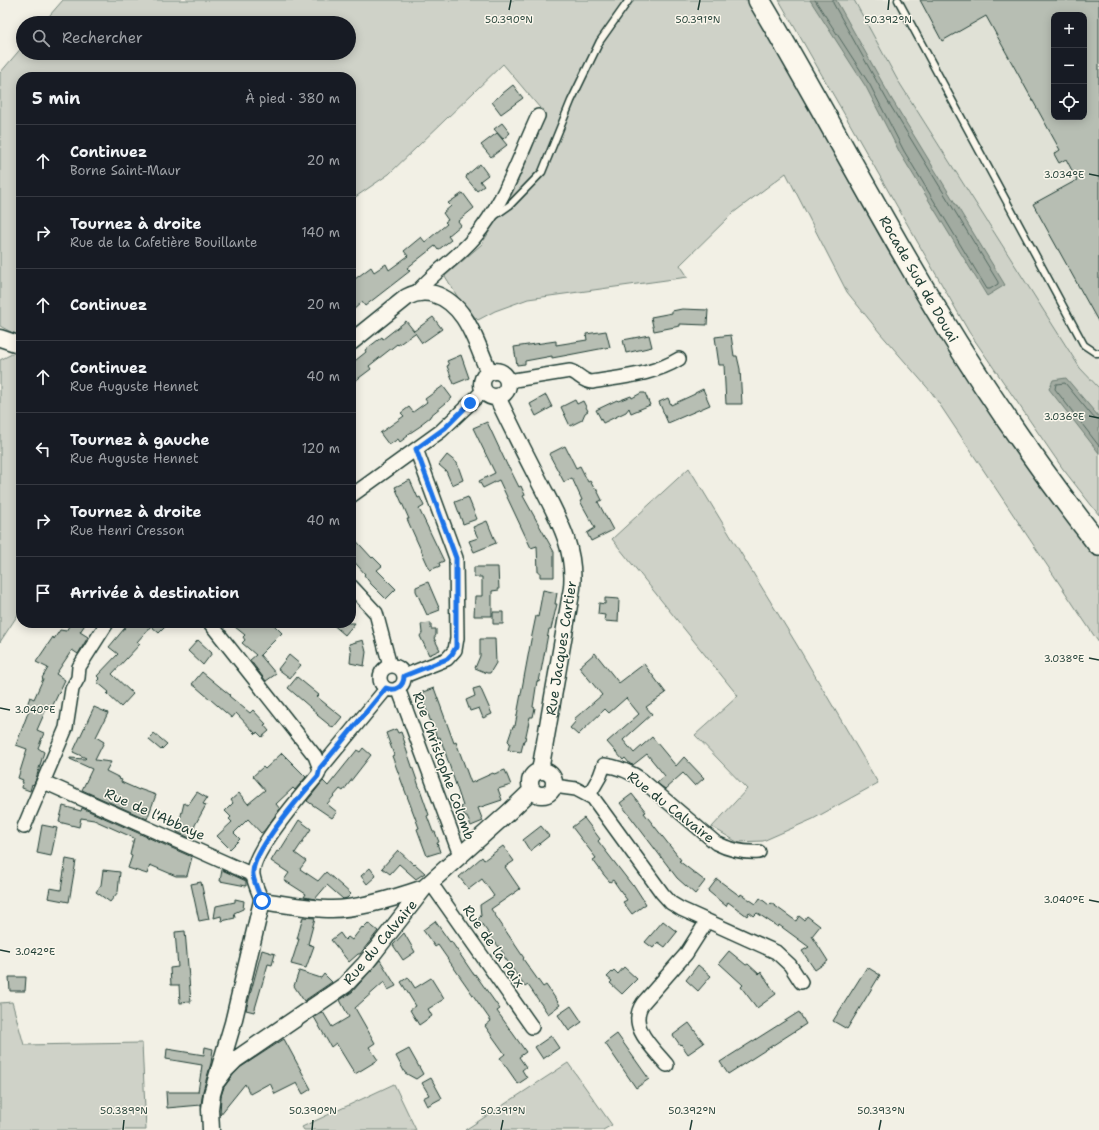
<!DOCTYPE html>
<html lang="fr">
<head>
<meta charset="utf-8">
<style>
	body { margin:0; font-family:"Shantell Sans",sans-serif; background:#20242c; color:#f1f3f6 }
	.controls { position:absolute; right:12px; top:12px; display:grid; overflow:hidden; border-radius:8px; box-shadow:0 2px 10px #0003 }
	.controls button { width:36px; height:36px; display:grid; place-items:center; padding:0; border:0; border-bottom:1px solid #363941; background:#171b24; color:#f1f3f6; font:20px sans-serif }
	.stop { position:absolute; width:12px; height:12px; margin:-9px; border:3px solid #1a73e8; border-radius:50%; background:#fff }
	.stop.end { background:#1a73e8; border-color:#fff; box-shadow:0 1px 4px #0008 }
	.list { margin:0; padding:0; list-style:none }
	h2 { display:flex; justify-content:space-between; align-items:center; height:52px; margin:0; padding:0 16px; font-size:17px }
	h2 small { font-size:13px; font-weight:400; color:#9ea1a6 }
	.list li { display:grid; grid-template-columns:26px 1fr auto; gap:12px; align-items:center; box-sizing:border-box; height:72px; padding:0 16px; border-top:1px solid #363941 }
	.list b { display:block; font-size:15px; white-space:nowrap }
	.list p { margin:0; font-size:13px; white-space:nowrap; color:#9ea1a6 }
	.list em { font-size:13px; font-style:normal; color:#9ea1a6 }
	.icon { flex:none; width:22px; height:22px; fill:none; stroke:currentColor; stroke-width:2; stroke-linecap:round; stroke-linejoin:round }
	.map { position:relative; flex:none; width:1099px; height:1130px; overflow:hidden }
	.search { position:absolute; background:#171b24; box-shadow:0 2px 10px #0003; left:16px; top:16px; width:340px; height:44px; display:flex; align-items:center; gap:10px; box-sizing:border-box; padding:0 14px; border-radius:22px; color:#9ea1a6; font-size:15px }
	.panel { position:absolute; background:#171b24; box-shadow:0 2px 10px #0003; left:16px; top:72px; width:340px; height:556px; border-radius:16px }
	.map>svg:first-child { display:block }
	.built { fill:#e0e1d6; fill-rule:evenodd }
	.green { fill:#cfd2c8; stroke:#77887e }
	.water { fill:#a2aba1; stroke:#6e7f75 }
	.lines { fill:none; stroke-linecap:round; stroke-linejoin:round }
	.shore { stroke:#536960; stroke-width:1 }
	.building { fill:#b7beb3; stroke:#1f3d34; fill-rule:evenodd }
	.service-casing { stroke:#1f3d34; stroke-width:9 }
	.minor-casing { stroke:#1f3d34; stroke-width:16 }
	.tertiary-casing { stroke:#1f3d34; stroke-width:19 }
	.trunk-casing { stroke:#1f3d34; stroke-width:24 }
	.service { stroke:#fbf7ec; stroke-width:6 }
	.minor { stroke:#fbf7ec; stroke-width:13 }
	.tertiary { stroke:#fbf7ec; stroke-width:16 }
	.trunk { stroke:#fbf7ec; stroke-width:21 }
	.route { stroke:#1a73e8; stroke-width:5 }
	.ticks { fill:none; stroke:#1f3d34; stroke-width:1.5 }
	.labels { text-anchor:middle; stroke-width:3; stroke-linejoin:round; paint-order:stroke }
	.street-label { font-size:14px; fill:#1f3d34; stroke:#fbf7ec }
	.ticks-label { font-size:10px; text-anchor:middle; fill:#1f3d34; stroke:#fbf7ec; stroke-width:3; stroke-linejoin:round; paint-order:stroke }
</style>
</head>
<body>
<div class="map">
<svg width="1099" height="1130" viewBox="0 0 1099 1130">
	<rect width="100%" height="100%" fill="#f2f0e5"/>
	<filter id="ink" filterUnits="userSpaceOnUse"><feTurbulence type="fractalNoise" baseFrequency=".025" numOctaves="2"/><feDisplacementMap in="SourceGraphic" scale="8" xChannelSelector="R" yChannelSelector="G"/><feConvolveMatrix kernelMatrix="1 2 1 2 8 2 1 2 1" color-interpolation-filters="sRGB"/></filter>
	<g filter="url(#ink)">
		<!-- built -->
		<path class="built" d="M 854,0 L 1099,0 L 1099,388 L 1080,368 L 897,79 ZM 1054,15 L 1084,15 L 1084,117 L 1054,117 Z"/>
		<!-- green -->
		<path class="green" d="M 63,0 L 748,0 L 888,251 L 1006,433 L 1099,556 L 1099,643 L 932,393 L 880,333 L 847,292 L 786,173 L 733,213 L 680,265 L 688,277 L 528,299 L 495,311 L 478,320 L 463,306 L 445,276 L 482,244 L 505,204 L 545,114 L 503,64 L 389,174 L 351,200 L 351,77 L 21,77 L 20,337 L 0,326 L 0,73 L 23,46 L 23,53 L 349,53 L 349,23 L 43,23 Z
			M 779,0 L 854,0 L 897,79 L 1080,368 L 1099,388 L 1099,515 L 1063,469 L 969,332 Z
			M 16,352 L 21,353 L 21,610 L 0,642 L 0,360 Z
			M 689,468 L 797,645 L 878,783 L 813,819 L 763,841 L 737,842 L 712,827 L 747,789 L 695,735 L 738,696 L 612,539 Z
			M 12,1002 L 24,1045 L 142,1043 L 146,1130 L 0,1130 L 0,1003 Z
			M 568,1063 L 612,1125 L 603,1130 L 465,1130 Z
			M 394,1084 L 416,1130 L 304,1130 L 302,1127 Z"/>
		<!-- water -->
		<path class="water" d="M 810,0 L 836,0 L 891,98 L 1005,285 L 987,296 L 900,153 L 866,87 Z
			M 1066,378 L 1099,417 L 1099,453 L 1049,389 L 1053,380 Z"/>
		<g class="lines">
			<!-- shore -->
			<path class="shore" d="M 815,0 L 870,85 L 904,151 L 987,289 L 990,289 L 998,284 L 998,282 L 887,100 L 833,3 L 833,0
				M 1099,419 L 1094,418 L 1065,383 L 1056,384 L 1055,389 L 1099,446"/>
		</g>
		<!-- building -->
		<path class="building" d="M 920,0 L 1099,0 L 1099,323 L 1033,204 L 1077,180 L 1066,159 L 1059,163 L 1054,154 L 1060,150 L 986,16 L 942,41 ZM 1054,15 L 1084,15 L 1084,117 L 1054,117 Z
			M 513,85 L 523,98 L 501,114 L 492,102 Z
			M 502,123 L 510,133 L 503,139 L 494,129 Z
			M 497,133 L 507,145 L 491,157 L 481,145 Z
			M 480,164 L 488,175 L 480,181 L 484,186 L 477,191 L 466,178 L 467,175 Z
			M 463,193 L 474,208 L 458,221 L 461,225 L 448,236 L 451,240 L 438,250 L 435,246 L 407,268 L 410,271 L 365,306 L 362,302 L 351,312 L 351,282 L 371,267 L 374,272 L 386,264 L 389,270 L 408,256 L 404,251 L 421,237 L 425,242 L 447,224 L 445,222 L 448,220 L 443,213 L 451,206 L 448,203 Z
			M 682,309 L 708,310 L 707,325 L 680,324 L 680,326 L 654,331 L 651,317 L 672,313 L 672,311 Z
			M 433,317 L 442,329 L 422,343 L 415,333 L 398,345 L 397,344 L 369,366 L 371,369 L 351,384 L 351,364 L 366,352 L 365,350 L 382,337 L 383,339 L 406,321 L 414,331 Z
			M 606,331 L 610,347 L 563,356 L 552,358 L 552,356 L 525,361 L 525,364 L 517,365 L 514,347 L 556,341 L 556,345 L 587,340 L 586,334 Z
			M 649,335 L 652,347 L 626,353 L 623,340 Z
			M 731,335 L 734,356 L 737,356 L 740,369 L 742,404 L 726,404 L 724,365 L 719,365 L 715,337 Z
			M 461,355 L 469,378 L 454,384 L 447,366 L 449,365 L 447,361 Z
			M 443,386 L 452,398 L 430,416 L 430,417 L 421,424 L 422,425 L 407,435 L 408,436 L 400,442 L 398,439 L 389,445 L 380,433 L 404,416 L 401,413 L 409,407 L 413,412 L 427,402 L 425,399 Z
			M 703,389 L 710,405 L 668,423 L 659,402 L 668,398 L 671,405 L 695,394 L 695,393 Z
			M 641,393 L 645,393 L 650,405 L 631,413 L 629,408 L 626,412 L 603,423 L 596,410 L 617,400 L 618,401 L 631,396 L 632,398 Z
			M 546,395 L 552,407 L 536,416 L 530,404 Z
			M 575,400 L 577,404 L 583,401 L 588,411 L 585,413 L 582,420 L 570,426 L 561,407 Z
			M 487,422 L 508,467 L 509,467 L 519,487 L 521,486 L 525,495 L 523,496 L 554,552 L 554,577 L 540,577 L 540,572 L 538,572 L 537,546 L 531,548 L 499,480 L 483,488 L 479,481 L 495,473 L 473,428 Z
			M 565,446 L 576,468 L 580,466 L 588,482 L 590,481 L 594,488 L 596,488 L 602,500 L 598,502 L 613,530 L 591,541 L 587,533 L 595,528 L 580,501 L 582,500 L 572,478 L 564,482 L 549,454 Z
			M 447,455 L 457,463 L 463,480 L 452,485 L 446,471 L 439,465 Z
			M 410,480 L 418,498 L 420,497 L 424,506 L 419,509 L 444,561 L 439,563 L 440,566 L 430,570 L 407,519 L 409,519 L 395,487 Z
			M 468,497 L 477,519 L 463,524 L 455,502 Z
			M 487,521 L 496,543 L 474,552 L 469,541 L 478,538 L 473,527 Z
			M 351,535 L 372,558 L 373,557 L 382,566 L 377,570 L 396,589 L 386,599 L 371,584 L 364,575 L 365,574 L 351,558 Z
			M 474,567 L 498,567 L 499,590 L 492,591 L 492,616 L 474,616 L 475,596 L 482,596 L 482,577 L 474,577 Z
			M 428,582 L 440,610 L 427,615 L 416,591 L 416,587 Z
			M 543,590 L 557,593 L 555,604 L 557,604 L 551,629 L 549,629 L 539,682 L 537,681 L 533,707 L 535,708 L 533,717 L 530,717 L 525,740 L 524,740 L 521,752 L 508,750 L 510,743 L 508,741 L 513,726 L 515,726 L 531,640 L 536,616 L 538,617 Z
			M 605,598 L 619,599 L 618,622 L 604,621 L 605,615 L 598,614 L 599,603 L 605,604 Z
			M 493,612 L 503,612 L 503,624 L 493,624 Z
			M 71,623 L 86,623 L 80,632 L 88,637 L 78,654 L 72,650 L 56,674 L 65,680 L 52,707 L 48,705 L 37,730 L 44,733 L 38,748 L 44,752 L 35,782 L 33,785 L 32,784 L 30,791 L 22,788 L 23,782 L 22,782 L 23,780 L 18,778 L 27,749 L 16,745 L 29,710 L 26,708 L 30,697 L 34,699 L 43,679 L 42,678 L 48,668 L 36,662 L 53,637 L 54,639 L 60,630 L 66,631 Z
			M 129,623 L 169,623 L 159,633 L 151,626 L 137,642 L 140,644 L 112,674 L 133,694 L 121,707 L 107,694 L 109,692 L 97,682 L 100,679 L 97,676 L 118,654 L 109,647 Z
			M 230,623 L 272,623 L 282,633 L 260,655 L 276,674 L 266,681 L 250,660 L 256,655 L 242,643 L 245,640 L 243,637 L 245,635 Z
			M 331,623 L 355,623 L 345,635 Z
			M 431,623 L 431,629 L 436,629 L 436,635 L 434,638 L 440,650 L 429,655 L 420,636 L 422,633 L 421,624 Z
			M 480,639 L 495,639 L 496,663 L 490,673 L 487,673 L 475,668 L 480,656 Z
			M 198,640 L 212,653 L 203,665 L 188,651 Z
			M 363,640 L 366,652 L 364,666 L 350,663 L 351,652 L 349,644 Z
			M 595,653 L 619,683 L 644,664 L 666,693 L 646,707 L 652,714 L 623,740 L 634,753 L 652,737 L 676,766 L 684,757 L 704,778 L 695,786 L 683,773 L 665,789 L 657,783 L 665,776 L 647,754 L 633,765 L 630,764 L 625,758 L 623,760 L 607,742 L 639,714 L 626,698 L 609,713 L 605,709 L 578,735 L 570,728 L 576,721 L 574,719 L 602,695 L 579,667 Z
			M 289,655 L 301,665 L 290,678 L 278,669 Z
			M 202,672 L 230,695 L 229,696 L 250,713 L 253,710 L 266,724 L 264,725 L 269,731 L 262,737 L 257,732 L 256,734 L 236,713 L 232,718 L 196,687 L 192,684 Z
			M 297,677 L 319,695 L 317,697 L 342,717 L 333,728 L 317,715 L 318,714 L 288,688 Z
			M 480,687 L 492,714 L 483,718 L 479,708 L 470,711 L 466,700 L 475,696 L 473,689 Z
			M 434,688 L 454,743 L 456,742 L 471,783 L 493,773 L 494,774 L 505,770 L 511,785 L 498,789 L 502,800 L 478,808 L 483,821 L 471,826 L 467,817 L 465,817 L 461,807 L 463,806 L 440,737 L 437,738 L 420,693 Z
			M 94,707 L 108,713 L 96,737 L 104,742 L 95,760 L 111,762 L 106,771 L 120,778 L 119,779 L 122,780 L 121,782 L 139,790 L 139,789 L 156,795 L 147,819 L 82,790 L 92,769 L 70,759 L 70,758 L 85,759 L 86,758 L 73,752 Z
			M 396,729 L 398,733 L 401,732 L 405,743 L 404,743 L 429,815 L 427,816 L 433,832 L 435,832 L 439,842 L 437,843 L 440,852 L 427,856 L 417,829 L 419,828 L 392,756 L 394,755 L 386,733 Z
			M 154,733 L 167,744 L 161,750 L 149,740 Z
			M 363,748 L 371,755 L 343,791 L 340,789 L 327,804 L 337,812 L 332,818 L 307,801 L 323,781 L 328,786 L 357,750 L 360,752 Z
			M 282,753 L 306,777 L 295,790 L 293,788 L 276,804 L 280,809 L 264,831 L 261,833 L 248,819 L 234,833 L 240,839 L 230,849 L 217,836 L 232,822 L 229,819 L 231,817 L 225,811 L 233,803 L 231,800 L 239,793 L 248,804 L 265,790 L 253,776 L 263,767 L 265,769 Z
			M 197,792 L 207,798 L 203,804 L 206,805 L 195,825 L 193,834 L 195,836 L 194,840 L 177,832 L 184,803 L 188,805 Z
			M 632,794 L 646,812 L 644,813 L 681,860 L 679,861 L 705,881 L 695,894 L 677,878 L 620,803 Z
			M 63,806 L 81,811 L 82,808 L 192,857 L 187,876 L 176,876 L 150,865 L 147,874 L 128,868 L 132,856 L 130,855 L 134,838 L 94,820 L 81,818 L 79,827 L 59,822 Z
			M 584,818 L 600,839 L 598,841 L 632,885 L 633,884 L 646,904 L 632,914 L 623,902 L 627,900 L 613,880 L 610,882 L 604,875 L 593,860 L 596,858 L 572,827 Z
			M 299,820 L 311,829 L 295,853 L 306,861 L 300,869 L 318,881 L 326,872 L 351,894 L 347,898 L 343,899 L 327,885 L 315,899 L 304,897 L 306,894 L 284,880 L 289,873 L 271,861 L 277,851 L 279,852 Z
			M 42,825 L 57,828 L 51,856 L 37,853 Z
			M 541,826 L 549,836 L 530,851 L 523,840 Z
			M 503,846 L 514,861 L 505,867 L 520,889 L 491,909 L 524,958 L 523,959 L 543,987 L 546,985 L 560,1005 L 548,1014 L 528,985 L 525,987 L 503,955 L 504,954 L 478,919 L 481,916 L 480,905 L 494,896 L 482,879 L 469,889 L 459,877 L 482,857 L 484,860 Z
			M 398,850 L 414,865 L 415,864 L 425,873 L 416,879 L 399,864 L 390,874 L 382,868 Z
			M 66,859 L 76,861 L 69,902 L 48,898 L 50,888 L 61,890 Z
			M 370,868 L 376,876 L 367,884 L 361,876 Z
			M 103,870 L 120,872 L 118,892 L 110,902 L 96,892 L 101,885 Z
			M 222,870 L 246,881 L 246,886 L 220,881 Z
			M 717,879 L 740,896 L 741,894 L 756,904 L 760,898 L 769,905 L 771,903 L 796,921 L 799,916 L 804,920 L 807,916 L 820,926 L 812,936 L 828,961 L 815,970 L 802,951 L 809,947 L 779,925 L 778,927 L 757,913 L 754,916 L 749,912 L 747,916 L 728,902 L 726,906 L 708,891 Z
			M 201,882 L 209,919 L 199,921 L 191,884 Z
			M 235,899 L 244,901 L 243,909 L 234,913 L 235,918 L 222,921 L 221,916 L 214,918 L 216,906 L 235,902 Z
			M 303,917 L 315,918 L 308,944 L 314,946 L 306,968 L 291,964 L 299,939 L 297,939 Z
			M 435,921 L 450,942 L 451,941 L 474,975 L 475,974 L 500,1009 L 497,1011 L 526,1052 L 519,1057 L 526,1067 L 522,1070 L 527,1078 L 518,1084 L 500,1058 L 505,1054 L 485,1026 L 491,1021 L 438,945 L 435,947 L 423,930 Z
			M 663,921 L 677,932 L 665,947 L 658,942 L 653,948 L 645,942 Z
			M 368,923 L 378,931 L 360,954 L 358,954 L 349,962 L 331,940 L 340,933 L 345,940 L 348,937 L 352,940 L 362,927 L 363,928 Z
			M 185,931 L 191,1002 L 180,1003 L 179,985 L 171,985 L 170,968 L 178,967 L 175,932 Z
			M 404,933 L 415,952 L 403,960 L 393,945 Z
			M 262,950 L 275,954 L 272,965 L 268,964 L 254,1012 L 246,1010 Z
			M 729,951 L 746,965 L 748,964 L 759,974 L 761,972 L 776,994 L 757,1008 L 741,987 L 743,985 L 719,963 Z
			M 380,960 L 396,986 L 388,990 L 384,982 L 355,1008 L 375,1043 L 369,1047 L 378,1060 L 355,1074 L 336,1043 L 331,1047 L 314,1017 L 323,1012 L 332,1027 L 349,1017 L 340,1000 L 352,992 Z
			M 698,965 L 711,976 L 698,991 L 686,980 Z
			M 624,967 L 637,979 L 622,994 L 610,983 L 612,981 L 607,977 L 614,970 L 618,974 Z
			M 867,967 L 880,975 L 847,1029 L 833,1021 Z
			M 299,971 L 321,978 L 324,974 L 332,982 L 304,1001 L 294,986 Z
			M 9,977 L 26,977 L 25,991 L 10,991 Z
			M 408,977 L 415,988 L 431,978 L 444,999 L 428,1009 L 432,1016 L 419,1025 L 410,1010 L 416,1006 L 401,982 Z
			M 571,1006 L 582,1022 L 569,1031 L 558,1015 Z
			M 799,1012 L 806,1024 L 728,1074 L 720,1062 Z
			M 689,1023 L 704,1043 L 688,1054 L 681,1044 L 680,1045 L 673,1035 Z
			M 617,1034 L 649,1079 L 636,1088 L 605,1043 Z
			M 551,1036 L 559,1048 L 543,1059 L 535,1047 Z
			M 284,1039 L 311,1089 L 303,1094 L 297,1083 L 275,1094 L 270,1083 L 250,1094 L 245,1084 L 220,1115 L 221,1096 L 224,1087 L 233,1075 L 241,1067 Z
			M 205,1047 L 213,1049 L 211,1063 L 203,1091 L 201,1105 L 167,1108 L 166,1092 L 198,1092 L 202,1065 L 166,1059 L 167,1049 L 204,1055 Z
			M 409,1049 L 423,1074 L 416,1079 L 405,1073 L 396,1056 Z
			M 431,1078 L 442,1098 L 427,1106 L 423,1098 L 429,1095 L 422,1083 Z"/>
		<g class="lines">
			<!-- service casing -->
			<g class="service-casing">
				<path id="service" d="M 898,0 L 1084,345 L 1096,353 L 1099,353
					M 493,217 L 510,205 L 542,172 L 571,101 L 600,41 L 629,0"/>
			</g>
			<!-- minor casing -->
			<g class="minor-casing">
				<path id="minor" d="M 417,292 C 434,272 457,258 474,238 C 504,204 519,157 538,116
					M 508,381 L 570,371 C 578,373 583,382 592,382 C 621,377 653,375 679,359
					M 351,496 L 441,431 L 484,390
					M 351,586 L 376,613 L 390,666
					M 210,623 L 315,756 L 320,769
					M380 678a12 12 0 1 1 24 0a12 12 0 1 1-24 0Z
					M 404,676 L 447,659 L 455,650 L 457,638 L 456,558 L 416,449
					M 398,688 L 460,855
					M 44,782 L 253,875
					M 554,786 L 576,789 L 593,798 L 662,893 L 671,903 L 681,909 L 776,952 L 790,965 L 801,982
					M 589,795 L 600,776 L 604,765 C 618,767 630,771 642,780 L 716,843 C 730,850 743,853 759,852
					M 24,827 L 66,728 L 72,689 L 78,678 L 79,667 L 107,623
					M 430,882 L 532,1027
					M 262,901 C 259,893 254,883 253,875 C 250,853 303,793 318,775 L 320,769 L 386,689
					M 667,1065 C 652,1047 627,1026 643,1003 L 686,954 L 707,921"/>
			</g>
			<!-- tertiary casing -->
			<g class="tertiary-casing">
				<path id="tertiary" d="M 0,338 L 21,345
					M 351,342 L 407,297 C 416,292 424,291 434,294 C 467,304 476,344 489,372
					M482 384a13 13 0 1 1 26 0a13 13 0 1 1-26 0Z
					M 497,397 C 510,424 524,452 538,479 C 556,515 576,546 572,588 L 540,771
					M530 783a12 12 0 1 1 24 0a12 12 0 1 1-24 0Z
					M 217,1081 L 226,1069 L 235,1060 L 345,985 L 365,964 L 424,888 L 510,811 L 532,790
					M 211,1130 L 210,1109 L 212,1094 L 233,1023 L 262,901 C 285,904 308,909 332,909 C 359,909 398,897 424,888"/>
			</g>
			<!-- trunk casing -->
			<g class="trunk-casing">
				<path id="trunk" d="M 759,0 C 821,104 876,211 939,314 C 988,395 1041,471 1099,545"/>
			</g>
			<!-- service -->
			<use href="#service" class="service"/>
			<!-- minor -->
			<use href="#minor" class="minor"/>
			<!-- tertiary -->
			<use href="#tertiary" class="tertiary"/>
			<!-- trunk -->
			<use href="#trunk" class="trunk"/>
		</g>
	</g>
	<g class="lines" filter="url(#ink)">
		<!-- route -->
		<path class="route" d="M 262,901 C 259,893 254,883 253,875 C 250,853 303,793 318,776 L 320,768 L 386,688 C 396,692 404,686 404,676 L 447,659 L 452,654 L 456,647 L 456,558 L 416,449 L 445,428 L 470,403"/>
	</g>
	<!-- ticks -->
	<path class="ticks" d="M 509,10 L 511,0M 698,10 L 700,0M 888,10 L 889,0M 1089,174 L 1099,176M 1089,416 L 1099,418M 1089,658 L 1099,660M 0,708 L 10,710M 1089,900 L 1099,902M 0,950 L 10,952M 123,1130 L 124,1120M 312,1130 L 313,1120M 501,1130 L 503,1120M 690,1130 L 692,1120M 879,1130 L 881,1120"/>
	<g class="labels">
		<!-- street labels -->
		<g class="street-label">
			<text transform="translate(919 279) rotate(60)" y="5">Rocade Sud de Douai</text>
			<text transform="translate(561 648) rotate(-81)" y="5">Rue Jacques Cartier</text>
			<text transform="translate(444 766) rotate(70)" y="5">Rue Christophe Colomb</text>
			<text transform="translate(671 807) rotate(38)" y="5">Rue du Calvaire</text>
			<text transform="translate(155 814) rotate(24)" y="5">Rue de l'Abbaye</text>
			<text transform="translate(380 942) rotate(-50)" y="5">Rue du Calvaire</text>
			<text transform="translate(494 946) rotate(55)" y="5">Rue de la Paix</text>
		</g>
	</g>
	<g class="ticks-label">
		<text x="509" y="23">50.390°N</text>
		<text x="698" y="23">50.391°N</text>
		<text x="888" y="23">50.392°N</text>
		<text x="1064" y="178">3.034°E</text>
		<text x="1064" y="420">3.036°E</text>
		<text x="1064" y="662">3.038°E</text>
		<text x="35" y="713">3.040°E</text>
		<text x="1064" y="903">3.040°E</text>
		<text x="35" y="955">3.042°E</text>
		<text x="124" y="1114">50.389°N</text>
		<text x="313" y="1114">50.390°N</text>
		<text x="503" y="1114">50.391°N</text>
		<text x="692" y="1114">50.392°N</text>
		<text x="881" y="1114">50.393°N</text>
	</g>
</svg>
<div class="controls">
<button>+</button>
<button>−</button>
<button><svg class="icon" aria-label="locate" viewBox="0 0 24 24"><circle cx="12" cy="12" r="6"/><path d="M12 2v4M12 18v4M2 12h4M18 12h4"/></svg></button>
</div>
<div class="stop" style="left:262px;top:901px"></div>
<div class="stop end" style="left:470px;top:403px"></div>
<div class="search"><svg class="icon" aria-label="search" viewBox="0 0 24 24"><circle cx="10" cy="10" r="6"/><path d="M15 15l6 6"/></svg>Rechercher</div>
<section class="panel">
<h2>5 min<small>À pied · 380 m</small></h2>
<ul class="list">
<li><svg class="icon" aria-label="ahead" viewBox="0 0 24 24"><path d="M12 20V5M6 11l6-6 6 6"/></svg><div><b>Continuez</b><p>Borne Saint-Maur</p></div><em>20 m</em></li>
<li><svg class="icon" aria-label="right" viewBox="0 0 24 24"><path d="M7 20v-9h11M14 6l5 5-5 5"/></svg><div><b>Tournez à droite</b><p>Rue de la Cafetière Bouillante</p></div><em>140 m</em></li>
<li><svg class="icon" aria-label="ahead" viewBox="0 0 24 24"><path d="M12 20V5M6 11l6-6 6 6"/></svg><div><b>Continuez</b></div><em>20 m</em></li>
<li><svg class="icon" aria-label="ahead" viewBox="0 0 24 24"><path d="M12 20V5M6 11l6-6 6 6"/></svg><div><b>Continuez</b><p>Rue Auguste Hennet</p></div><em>40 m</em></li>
<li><svg class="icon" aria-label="left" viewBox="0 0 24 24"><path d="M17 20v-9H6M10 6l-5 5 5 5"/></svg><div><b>Tournez à gauche</b><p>Rue Auguste Hennet</p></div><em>120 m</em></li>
<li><svg class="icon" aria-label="right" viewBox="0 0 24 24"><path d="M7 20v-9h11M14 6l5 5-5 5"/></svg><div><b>Tournez à droite</b><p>Rue Henri Cresson</p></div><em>40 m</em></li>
<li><svg class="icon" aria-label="arrive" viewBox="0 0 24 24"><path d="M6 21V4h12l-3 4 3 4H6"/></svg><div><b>Arrivée à destination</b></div></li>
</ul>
</section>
</div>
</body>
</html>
